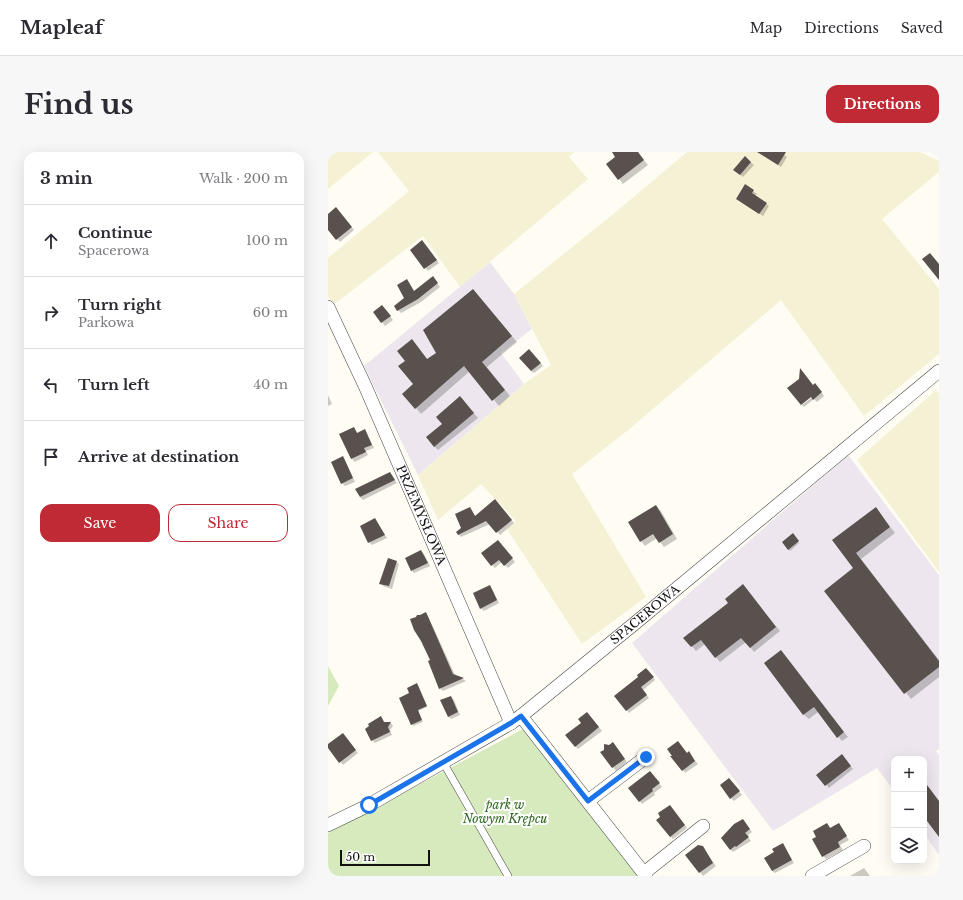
<!DOCTYPE html>
<html lang="en">
<head>
<meta charset="utf-8">
<style>
	body { margin:0; font-family:"Libre Baskerville",serif; background:#f7f7f7; color:#2b2b33 }
	.controls { position:absolute; right:12px; bottom:12px; display:grid; overflow:hidden; border-radius:8px; box-shadow:0 4px 16px #0002 }
	.controls button { width:36px; height:36px; display:grid; place-items:center; padding:0; border:0; border-bottom:1px solid #e1e1e2; background:#fff; color:#2b2b33; font:20px sans-serif }
	.scale { position:absolute; left:12px; bottom:10px; width:90px; box-sizing:border-box; padding-left:4px; border:2px solid #111; border-top:0; font-size:11px; line-height:14px; white-space:nowrap; color:#111; -webkit-text-stroke:3px #fff; paint-order:stroke }
	.stop { position:absolute; width:12px; height:12px; margin:-9px; border:3px solid #1a73e8; border-radius:50%; background:#fff }
	.stop.end { background:#1a73e8; border-color:#fff; box-shadow:0 1px 4px #0008 }
	.list { margin:0; padding:0; list-style:none }
	h2 { display:flex; justify-content:space-between; align-items:center; height:52px; margin:0; padding:0 16px; font-size:17px }
	h2 small { font-size:13px; font-weight:400; color:#7c7c81 }
	.list li { display:grid; grid-template-columns:26px 1fr auto; gap:12px; align-items:center; box-sizing:border-box; height:72px; padding:0 16px; border-top:1px solid #e1e1e2 }
	.list b { display:block; font-size:15px; white-space:nowrap }
	.list p { margin:0; font-size:13px; white-space:nowrap; color:#7c7c81 }
	.list em { font-size:13px; font-style:normal; color:#7c7c81 }
	.actions { display:flex; gap:8px; padding:12px 16px }
	.actions a { flex:1; padding:9px 0; border:1px solid #bf2a35; border-radius:12px; text-align:center; font-size:14px; color:#bf2a35 }
	.actions .main { background:#bf2a35; color:#fff }
	.icon { flex:none; width:22px; height:22px; fill:none; stroke:currentColor; stroke-width:2; stroke-linecap:round; stroke-linejoin:round }
	.map { position:relative; flex:none; width:611px; height:724px; overflow:hidden; border-radius:12px }
	header { display:flex; align-items:center; gap:24px; box-sizing:border-box; height:56px; padding:0 20px; background:#fff; border-bottom:1px solid #e1e1e2 }
	header strong { font-size:19px }
	nav { display:flex; gap:22px; margin-inline-start:auto; font-size:14px }
	.intro { display:flex; align-items:center; justify-content:space-between; box-sizing:border-box; height:96px; padding:0 24px }
	h1 { margin:0; font-size:28px }
	.button { padding:10px 18px; border-radius:12px; background:#bf2a35; color:#fff; font-size:14px; font-weight:700 }
	main { display:flex; gap:24px; padding:0 24px }
	aside { flex:1; background:#fff; border-radius:12px; box-shadow:0 4px 16px #0002 }
	.map>svg:first-child { display:block }
	.industrial { fill:#ede6ee }
	.farmland { fill:#f5f1d4 }
	.green { fill:#d6eabd }
	.shadow { fill:#0003 }
	.building { fill:#59514d }
	.lines { fill:none; stroke-linecap:round; stroke-linejoin:round }
	.lane-casing { stroke:#444; stroke-width:8 }
	.street-casing { stroke:#444; stroke-width:14 }
	.lane { stroke:#fff; stroke-width:7 }
	.street { stroke:#fff; stroke-width:13 }
	.route { stroke:#1a73e8; stroke-width:5 }
	.labels { text-anchor:middle; stroke-width:4; stroke-linejoin:round; paint-order:stroke }
	.street-label { font-size:12px; fill:#111; stroke:#fff }
	.park-label { font-size:12px; font-style:italic; fill:#316821; stroke:#fff }
</style>
</head>
<body>
<header>
<strong>Mapleaf</strong>
<nav><a>Map</a><a>Directions</a><a>Saved</a></nav>
</header>
<div class="intro"><h1>Find us</h1><a class="button">Directions</a></div>
<main>
<aside>
<h2>3 min<small>Walk · 200 m</small></h2>
<ul class="list">
<li><svg class="icon" aria-label="ahead" viewBox="0 0 24 24"><path d="M12 20V5M6 11l6-6 6 6"/></svg><div><b>Continue</b><p>Spacerowa</p></div><em>100 m</em></li>
<li><svg class="icon" aria-label="right" viewBox="0 0 24 24"><path d="M7 20v-9h11M14 6l5 5-5 5"/></svg><div><b>Turn right</b><p>Parkowa</p></div><em>60 m</em></li>
<li><svg class="icon" aria-label="left" viewBox="0 0 24 24"><path d="M17 20v-9H6M10 6l-5 5 5 5"/></svg><div><b>Turn left</b></div><em>40 m</em></li>
<li><svg class="icon" aria-label="arrive" viewBox="0 0 24 24"><path d="M6 21V4h12l-3 4 3 4H6"/></svg><div><b>Arrive at destination</b></div></li>
</ul>
<div class="actions"><a class="main">Save</a><a>Share</a></div>
</aside>
<div class="map">
<svg width="611" height="724" viewBox="0 0 611 724">
	<rect width="100%" height="100%" fill="#fffcf4"/>
	<!-- industrial -->
	<path class="industrial" d="M 162,110 L 186,142 L 204,177 L 173,201 L 196,232 L 90,323 L 36,214 Z
		M 520,303 L 611,423 L 611,597 L 608,599 L 611,603 L 611,703 L 596,682 L 596,607 L 566,607 L 566,639 L 549,616 L 445,679 L 304,491 Z"/>
	<!-- farmland -->
	<path class="farmland" d="M 0,0 L 45,0 L 0,37 Z
		M 50,0 L 246,0 L 241,5 L 260,27 L 132,135 L 95,84 L 5,153 L 0,144 L 0,106 L 81,39 Z
		M 359,0 L 592,0 L 611,9 L 611,20 L 554,67 L 611,137 L 611,202 L 536,264 L 453,148 L 299,279 L 244,322 L 318,445 L 254,492 L 179,377 L 188,369 L 153,332 L 110,368 L 90,323 L 196,232 L 223,213 L 186,142 L 289,59 Z
		M 608,238 L 611,242 L 611,420 L 529,308 Z"/>
	<!-- green -->
	<path class="green" d="M 0,514 L 11,534 L 0,554 Z
		M 195,577 L 310,724 L 0,724 L 0,681 Z"/>
	<!-- shadow -->
	<path class="shadow" d="M 285,0 L 309,0 L 320,13 L 295,32 L 279,12 L 289,5 Z
		M 438,0 L 453,0 L 459,5 L 453,15 L 439,6 L 436,3 Z
		M 417,5 L 426,13 L 415,25 L 409,20 Z
		M 418,34 L 429,42 L 427,44 L 441,54 L 435,64 L 409,47 Z
		M 11,60 L 26,78 L 12,90 L 0,76 L 0,64 Z
		M 97,93 L 111,111 L 100,119 L 83,98 Z
		M 107,128 L 112,135 L 93,150 L 73,161 L 70,158 L 67,154 L 86,139 Z
		M 150,144 L 189,190 L 159,215 L 182,244 L 171,254 L 142,219 L 93,262 L 88,256 L 87,232 L 78,209 L 84,188 L 100,208 L 110,201 Z
		M 57,157 L 65,168 L 57,174 L 46,160 Z
		M 204,202 L 215,214 L 206,221 L 203,219 Z
		M 485,234 L 490,235 L 496,244 L 489,250 L 486,247 L 476,255 L 474,253 L 487,243 Z
		M 0,243 L 4,252 L 0,254 Z
		M 136,250 L 150,266 L 110,298 L 106,294 L 115,272 Z
		M 26,276 L 30,282 L 36,279 L 39,282 L 46,296 L 38,299 L 40,303 L 27,310 L 24,307 L 12,283 Z
		M 14,305 L 17,308 L 27,330 L 17,334 L 14,331 Z
		M 62,321 L 69,331 L 35,348 L 32,345 Z
		M 170,352 L 186,371 L 172,383 L 162,372 L 133,385 L 130,382 L 135,376 L 142,356 L 148,365 Z
		M 328,354 L 333,359 L 349,387 L 336,395 L 329,386 L 317,394 L 313,389 Z
		M 548,357 L 567,381 L 533,407 L 611,508 L 611,525 L 583,547 L 498,439 L 527,416 L 506,389 Z
		M 47,368 L 59,386 L 44,393 L 41,390 Z
		M 465,383 L 471,391 L 462,399 L 455,391 Z
		M 172,392 L 187,410 L 180,416 L 174,410 L 167,416 L 154,402 Z
		M 93,399 L 96,402 L 102,414 L 86,421 L 83,418 Z
		M 68,410 L 71,412 L 64,437 L 55,434 L 53,431 Z
		M 161,434 L 164,437 L 171,451 L 156,459 L 153,456 Z
		M 419,438 L 452,479 L 426,500 L 418,490 L 392,510 L 377,492 L 368,499 L 357,486 Z
		M 98,462 L 100,464 L 127,523 L 138,529 L 115,539 L 112,536 L 104,509 Z
		M 453,500 L 520,585 L 514,589 L 490,560 L 481,567 L 476,563 L 437,512 Z
		M 320,519 L 327,528 L 315,538 L 321,546 L 301,561 L 287,544 Z
		M 90,534 L 99,555 L 90,559 L 95,570 L 85,574 L 72,546 L 83,542 Z
		M 123,545 L 126,548 L 132,563 L 123,567 L 120,564 Z
		M 262,564 L 274,579 L 250,597 L 247,594 L 255,571 Z
		M 53,565 L 57,571 L 63,571 L 65,574 L 62,578 L 64,583 L 47,591 L 44,588 L 43,574 Z
		M 17,585 L 30,601 L 15,613 L 0,594 Z
		M 288,595 L 299,610 L 288,619 L 273,601 Z
		M 359,602 L 363,604 L 370,612 L 357,621 L 355,618 Z
		M 517,607 L 525,617 L 501,636 L 490,623 Z
		M 325,623 L 334,635 L 326,641 L 327,643 L 314,652 L 301,636 Z
		M 404,630 L 414,643 L 406,649 L 403,646 Z
		M 344,657 L 359,676 L 345,687 L 342,684 Z
		M 417,671 L 424,680 L 419,684 L 423,689 L 405,700 L 402,697 Z
		M 499,672 L 503,677 L 511,673 L 521,688 L 512,693 L 515,698 L 498,707 L 495,704 L 489,685 Z
		M 455,693 L 466,711 L 447,721 L 444,719 Z
		M 374,694 L 388,714 L 375,724 L 358,703 Z
		M 536,716 L 542,724 L 522,724 Z"/>
	<!-- building -->
	<path class="building" d="M 284,0 L 310,0 L 316,8 L 290,28 L 278,12 L 287,5 Z
		M 429,0 L 458,0 L 450,13 Z
		M 417,4 L 423,10 L 412,23 L 405,18 Z
		M 417,32 L 426,38 L 424,41 L 439,51 L 431,62 L 408,47 Z
		M 8,55 L 24,75 L 8,88 L 0,78 L 0,62 Z
		M 94,88 L 109,108 L 96,117 L 82,98 Z
		M 602,101 L 611,112 L 611,128 L 594,107 Z
		M 105,124 L 110,131 L 90,147 L 69,159 L 66,154 L 76,146 L 69,133 L 79,127 L 86,139 Z
		M 145,137 L 184,184 L 154,210 L 177,238 L 164,249 L 136,214 L 87,257 L 74,242 L 85,232 L 70,214 L 77,209 L 69,199 L 84,187 L 99,207 L 108,201 L 95,178 Z
		M 54,153 L 63,164 L 53,171 L 45,160 Z
		M 201,197 L 213,211 L 203,219 L 191,206 Z
		M 472,216 L 485,233 L 487,231 L 494,240 L 485,248 L 483,245 L 473,253 L 459,236 L 471,227 Z
		M 132,244 L 146,261 L 106,295 L 98,285 L 114,272 L 108,265 Z
		M 26,275 L 29,281 L 37,277 L 44,293 L 36,296 L 38,300 L 23,307 L 11,282 Z
		M 15,304 L 25,326 L 13,332 L 3,310 Z
		M 62,320 L 67,328 L 32,345 L 27,337 Z
		M 167,347 L 184,368 L 168,381 L 158,369 L 130,383 L 128,380 L 133,376 L 127,362 L 142,355 L 147,364 Z
		M 328,353 L 345,382 L 331,391 L 325,382 L 312,390 L 300,370 Z
		M 548,355 L 562,375 L 528,401 L 611,509 L 611,515 L 576,542 L 496,439 L 525,416 L 504,388 Z
		M 47,366 L 57,383 L 40,391 L 32,374 Z
		M 465,381 L 471,389 L 460,398 L 454,390 Z
		M 170,388 L 185,406 L 176,414 L 171,408 L 163,414 L 153,401 Z
		M 93,398 L 100,411 L 83,419 L 77,406 Z
		M 60,406 L 69,409 L 61,434 L 51,432 Z
		M 415,432 L 448,475 L 422,496 L 413,486 L 387,506 L 373,488 L 363,495 L 355,486 L 400,451 L 397,447 Z
		M 162,433 L 169,448 L 152,457 L 145,441 Z
		M 98,460 L 125,522 L 136,526 L 111,537 L 100,509 L 102,508 L 93,489 L 86,478 L 82,467 L 88,465 L 89,463 L 92,463 Z
		M 453,498 L 516,580 L 509,586 L 486,555 L 475,563 L 436,511 Z
		M 318,516 L 326,525 L 313,535 L 319,543 L 298,559 L 286,544 L 310,525 L 309,523 Z
		M 89,531 L 99,554 L 90,558 L 94,568 L 83,573 L 71,546 L 81,541 L 79,536 Z
		M 123,544 L 130,560 L 120,565 L 112,548 Z
		M 259,560 L 271,575 L 247,595 L 237,583 L 253,571 L 250,567 Z
		M 53,564 L 56,570 L 63,570 L 60,575 L 62,580 L 43,589 L 37,577 L 41,574 L 40,572 Z
		M 15,581 L 28,598 L 11,611 L 0,596 L 0,592 Z
		M 350,589 L 359,601 L 361,599 L 367,609 L 354,619 L 342,604 L 344,604 L 339,597 Z
		M 285,590 L 297,607 L 284,616 L 272,600 L 276,598 L 276,592 L 281,593 Z
		M 514,602 L 523,614 L 497,634 L 488,623 Z
		M 322,619 L 332,631 L 324,637 L 325,639 L 311,650 L 300,636 Z
		M 401,626 L 412,639 L 402,647 L 392,633 Z
		M 596,629 L 611,649 L 611,685 L 596,665 Z
		M 342,653 L 357,673 L 342,685 L 328,668 L 332,665 L 330,661 Z
		M 415,667 L 422,677 L 417,681 L 421,685 L 408,695 L 407,694 L 402,698 L 393,686 L 406,672 Z
		M 499,671 L 502,676 L 511,671 L 519,684 L 510,690 L 512,695 L 494,705 L 484,687 L 488,685 L 485,679 Z
		M 455,691 L 464,708 L 444,719 L 436,706 L 446,700 L 444,697 Z
		M 370,693 L 375,694 L 385,711 L 371,721 L 357,703 Z"/>
	<g class="lines">
		<!-- lane casing -->
		<g class="lane-casing">
			<path id="lane" d="M 115,610 L 180,724"/>
		</g>
		<!-- street casing -->
		<g class="street-casing">
			<g id="street">
				<path id="s1" d="M 0,155 L 38,236 L 183,571"/>
				<path d="M 193,564 L 318,724"/>
				<path d="M 260,649 L 318,605"/>
				<path id="s2" d="M 0,673 L 41,653 L 183,571 L 193,564 L 306,472 L 611,219"/>
				<path d="M 316,721 L 375,674"/>
				<path d="M 484,724 L 536,694"/>
			</g>
		</g>
		<!-- lane -->
		<use href="#lane" class="lane"/>
		<!-- street -->
		<use href="#street" class="street"/>
	</g>
	<g class="lines">
		<!-- route -->
		<path class="route" d="M 41,653 L 183,571 L 193,564 L 260,649 L 318,605"/>
	</g>
	<g class="labels">
		<!-- street labels -->
		<g class="street-label">
			<text dy="4" stroke="none"><textPath href="#s1" startOffset="228">PRZEMYSŁOWA</textPath></text>
			<text dy="4" stroke="none"><textPath href="#s2" startOffset="382">SPACEROWA</textPath></text>
		</g>
		<!-- park labels -->
		<g class="park-label">
			<text x="177" y="657">park w<tspan x="177" dy="14">Nowym Krępcu</tspan></text>
		</g>
	</g>
</svg>
<div class="controls">
<button>+</button>
<button>−</button>
<button><svg class="icon" aria-label="layers" viewBox="0 0 24 24"><path d="M12 4l9 5-9 5-9-5zM3 14l9 5 9-5"/></svg></button>
</div>
<div class="scale">50 m</div>
<div class="stop" style="left:41px;top:653px"></div>
<div class="stop end" style="left:318px;top:605px"></div>
</div>
</main>
</body>
</html>
